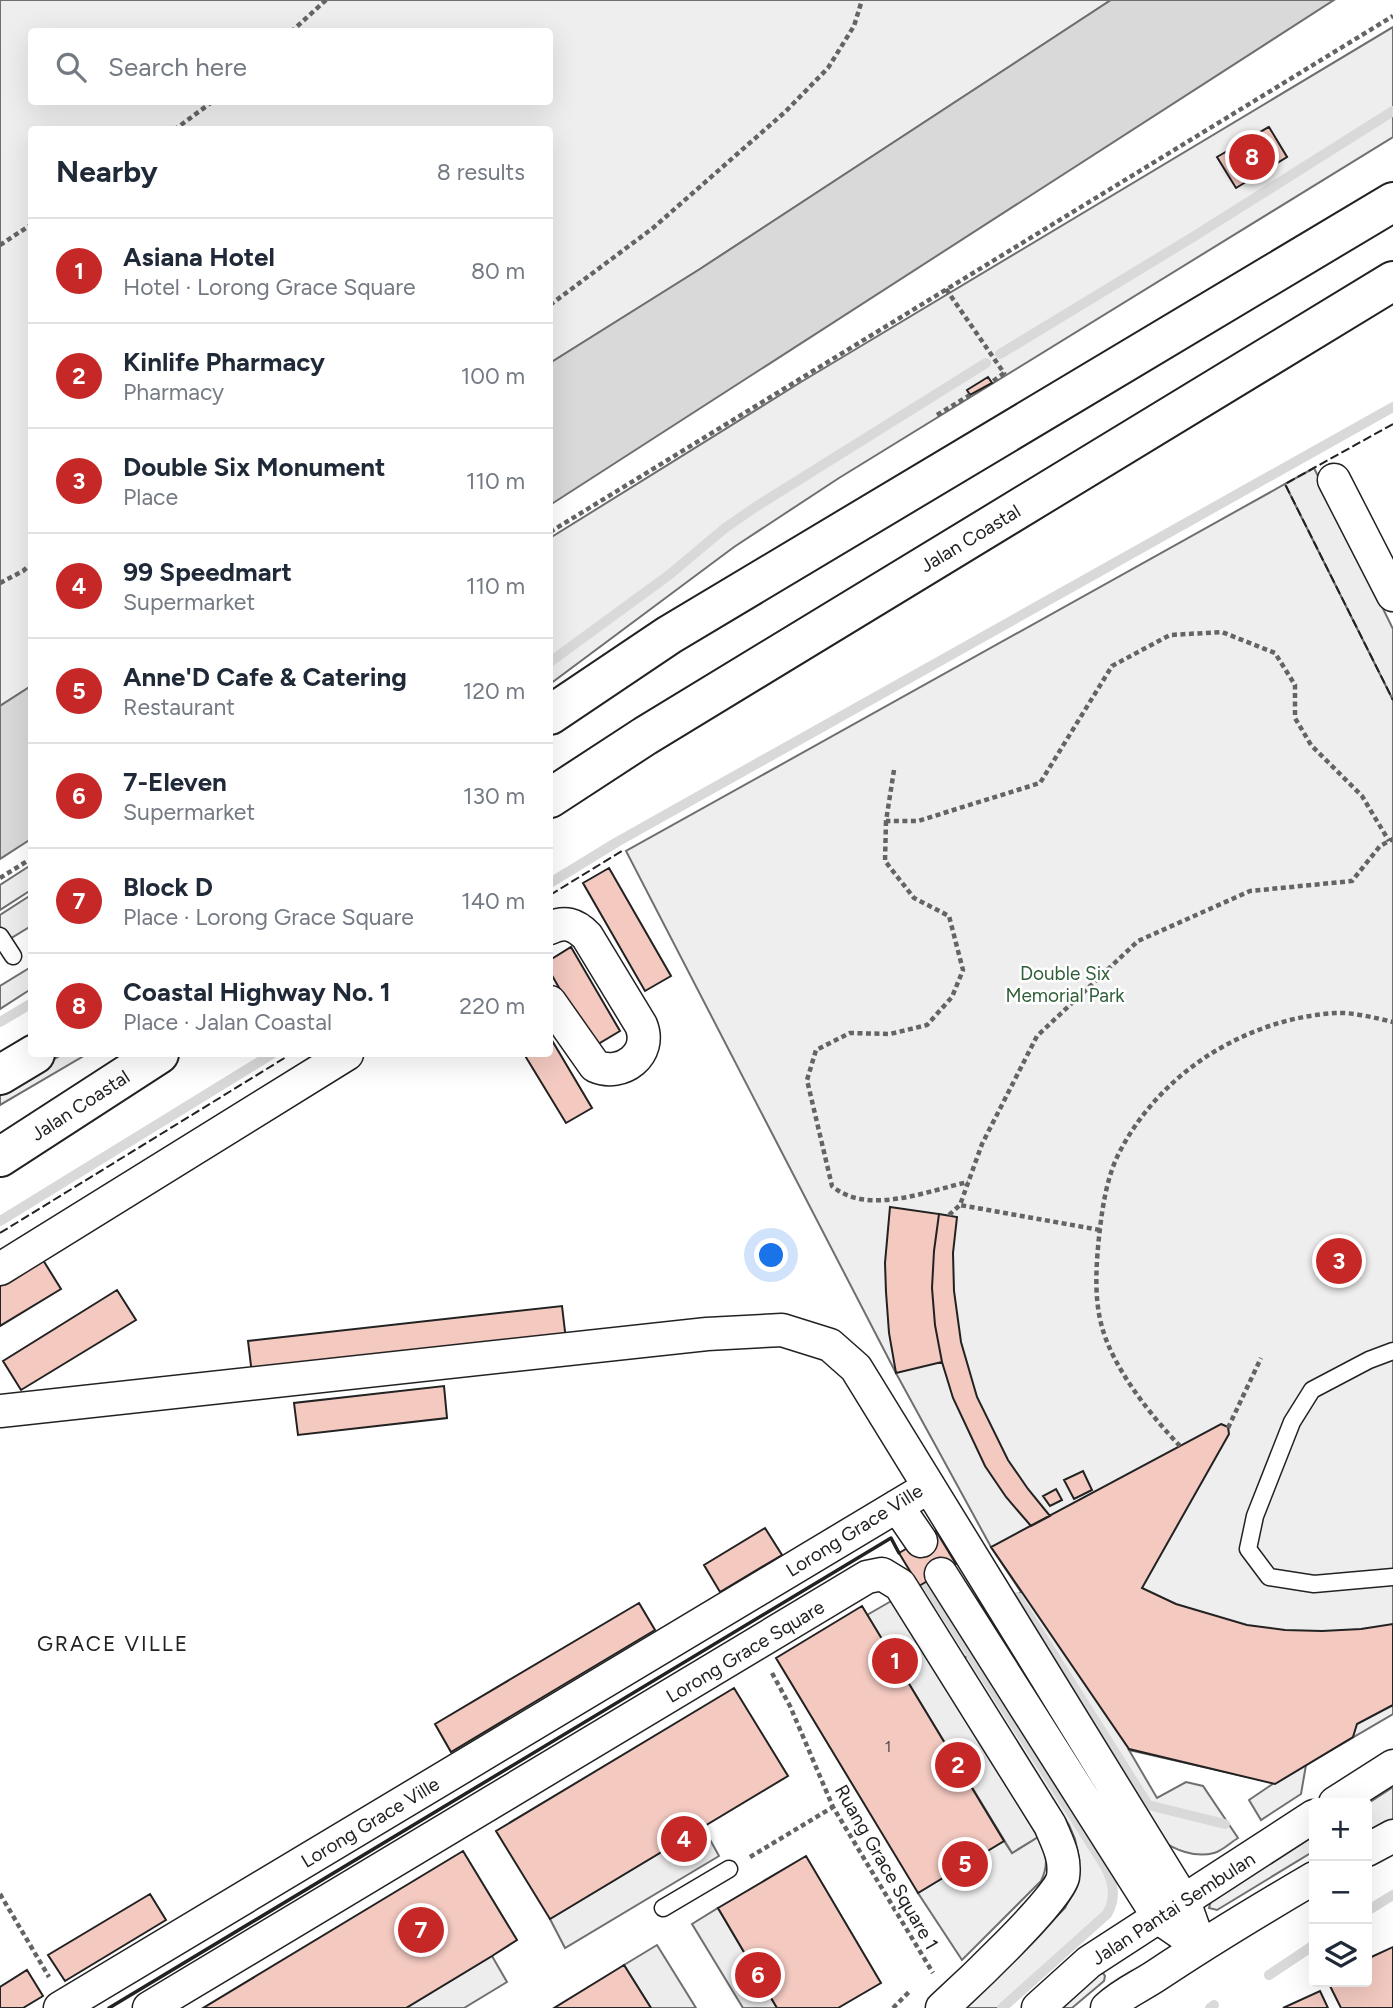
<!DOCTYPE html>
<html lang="en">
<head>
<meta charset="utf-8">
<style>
	body { margin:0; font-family:Figtree,sans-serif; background:#f6f6f7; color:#1f2937 }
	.controls { position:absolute; right:21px; bottom:21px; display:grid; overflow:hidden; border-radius:7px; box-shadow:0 7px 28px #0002 }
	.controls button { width:63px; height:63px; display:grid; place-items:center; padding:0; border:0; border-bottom:2px solid #e0e1e3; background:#fff; color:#1f2937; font:35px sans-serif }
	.you { position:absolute; left:772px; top:1256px; width:24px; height:24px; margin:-18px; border:5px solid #fff; border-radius:50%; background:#1a73e8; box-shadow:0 0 0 10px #1a73e833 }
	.badge { display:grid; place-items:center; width:46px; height:46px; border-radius:50%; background:#c62828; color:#fff; font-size:23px; font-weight:700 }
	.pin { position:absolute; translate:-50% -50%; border:4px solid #fff; box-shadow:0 2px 7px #0006 }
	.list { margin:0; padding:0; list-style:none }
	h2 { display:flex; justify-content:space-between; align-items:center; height:91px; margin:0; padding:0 28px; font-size:30px }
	h2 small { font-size:23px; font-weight:400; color:#747a83 }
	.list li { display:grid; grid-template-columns:46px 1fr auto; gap:21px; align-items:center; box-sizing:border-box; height:105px; padding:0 28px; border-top:2px solid #e0e1e3 }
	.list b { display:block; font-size:26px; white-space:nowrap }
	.list p { margin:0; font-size:23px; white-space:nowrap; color:#747a83 }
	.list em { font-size:23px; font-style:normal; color:#747a83 }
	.icon { flex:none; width:38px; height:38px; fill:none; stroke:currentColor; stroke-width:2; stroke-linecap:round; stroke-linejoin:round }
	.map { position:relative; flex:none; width:1393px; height:2008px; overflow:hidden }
	.search { position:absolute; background:#fff; box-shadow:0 7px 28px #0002; left:28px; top:28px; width:525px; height:77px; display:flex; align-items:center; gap:18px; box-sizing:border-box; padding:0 24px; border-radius:7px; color:#747a83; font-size:26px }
	.panel { position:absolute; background:#fff; box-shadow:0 7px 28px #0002; left:28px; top:126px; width:525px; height:931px; border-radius:7px }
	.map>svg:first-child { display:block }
	.green { fill:#eee; stroke:#6f6f6f; stroke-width:2; fill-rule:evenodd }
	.parking { fill:#ededed; stroke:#6f6f6f; stroke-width:2 }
	.water { fill:#d9d9d9; stroke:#6f6f6f; stroke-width:2 }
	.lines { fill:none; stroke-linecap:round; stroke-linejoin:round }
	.stream { stroke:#d9d9d9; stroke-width:10 }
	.building { fill:#f3c9c0; stroke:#222; stroke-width:2 }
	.service-casing { stroke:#222; stroke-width:19 }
	.minor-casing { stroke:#222; stroke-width:35 }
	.trunk-casing { stroke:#222; stroke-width:42 }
	.path { stroke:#646464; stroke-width:4.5; stroke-dasharray:5 3.5; stroke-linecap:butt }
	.service { stroke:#fff; stroke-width:16 }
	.minor { stroke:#fff; stroke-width:32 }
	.trunk { stroke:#fff; stroke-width:38 }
	.fence { stroke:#222; stroke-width:2; stroke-dasharray:9 3.5; stroke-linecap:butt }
	.wall { stroke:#222; stroke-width:3.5 }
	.labels { text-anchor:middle; stroke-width:5; stroke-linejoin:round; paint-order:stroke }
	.number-label { font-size:16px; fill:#564c4a }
	.street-label { font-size:19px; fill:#222; stroke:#fff }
	.park-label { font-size:19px; fill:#2f5e38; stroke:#fff }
	.neighbourhood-label { font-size:21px; letter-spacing:2px; fill:#222; stroke:#fff }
</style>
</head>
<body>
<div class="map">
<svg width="1393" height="2008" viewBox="0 0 1393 2008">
	<rect width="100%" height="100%" fill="#fff"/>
	<!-- green -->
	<path class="green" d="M 0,0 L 1111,0 L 700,269 L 550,363 L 550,130 L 32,130 L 31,686 L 0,706 ZM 32,32 L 550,32 L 550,102 L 32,102 Z
		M 1393,27 L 1393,137 L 839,478 L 734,547 L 550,684 L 550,538 L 801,382 ZM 1268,127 L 1287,157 L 1236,187 L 1218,157 Z
		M 1285,484 L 1393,700 L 1393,1714 L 1306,1765 L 1301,1794 L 1261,1820 L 1249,1800 L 1274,1783 L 1129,1750 L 1157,1798 L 1186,1782 L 1203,1786 L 1238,1838 C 1231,1842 1222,1851 1214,1853 C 1195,1858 1174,1850 1160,1839 L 1008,1601 L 1021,1592 L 991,1547 L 897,1375 L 626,851 Z
		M 31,865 L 31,890 L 0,910 L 0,885 Z
		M 63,1054 L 87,1054 L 0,1105 L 0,1092 Z
		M 975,1651 L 1114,1875 C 1117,1890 1116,1904 1107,1917 L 1006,2008 L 966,2008 L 1065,1908 L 1073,1892 L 1078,1875 L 1079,1858 L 1075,1839 L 1069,1825 L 961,1660 Z
		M 1393,1787 L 1393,1827 L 1367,1834 L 1367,1804 Z
		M 1314,1836 L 1314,1851 L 1217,1910 L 1209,1908 L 1211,1900 Z
		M 1038,1837 C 1047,1853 1049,1864 1041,1881 L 962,1960 L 918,1893 L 1004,1841 L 1012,1853 Z
		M 1103,1973 L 1105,1976 L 1104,1981 L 1072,2008 L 1061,2008 L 1098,1974 Z"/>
	<!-- parking -->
	<path class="parking" d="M 1314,468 L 1393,629 L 1393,700 L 1285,484 Z
		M 31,895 L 31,926 L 0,945 L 0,915 Z
		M 31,967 L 31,989 L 0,1009 L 0,986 Z
		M 893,1600 L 1038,1837 L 1012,1853 L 867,1615 Z
		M 703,1827 L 719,1856 L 565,1948 L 550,1919 Z
		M 718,1908 L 777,2008 L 743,2008 L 692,1924 Z
		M 657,1945 L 696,2008 L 651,2008 L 624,1965 Z
		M 492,1956 L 507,1982 L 464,2008 L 406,2008 Z"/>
	<!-- water -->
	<path class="water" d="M 1111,0 L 1334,0 L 550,505 L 550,363 L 700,269 Z
		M 31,686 L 31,839 L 0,859 L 0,706 Z"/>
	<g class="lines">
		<!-- stream -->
		<path class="stream" d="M 1000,354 L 1193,237 L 1393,111
			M 550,662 L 669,575 L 725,528 L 757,506 L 986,363
			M 550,883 L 617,842 L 1393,407
			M 0,1022 L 32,1003
			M 0,1221 L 272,1054
			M 925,1582 L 1105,1866 C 1113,1881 1117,1898 1107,1914 L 1002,2008
			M 1017,1597 L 1148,1805 L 1225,1824
			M 1367,1911 L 1393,1895
			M 1269,1975 L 1314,1945
			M 1210,2008 L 1214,2005"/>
	</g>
	<!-- building -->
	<path class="building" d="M 1269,127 L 1287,157 L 1236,188 L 1217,157 Z
		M 988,377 L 992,383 L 970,395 L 967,390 Z
		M 609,868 L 671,976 L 645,991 L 583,883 Z
		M 571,947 L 620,1031 L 593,1047 L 550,972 L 550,960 Z
		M 550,1037 L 592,1108 L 566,1123 L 524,1054 L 550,1054 Z
		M 890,1207 L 939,1214 L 934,1251 L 932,1288 L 935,1325 L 942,1362 L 896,1373 L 889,1333 L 886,1292 L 885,1263 Z
		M 939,1214 L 957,1217 L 953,1253 L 954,1291 L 961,1342 L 977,1397 L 1008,1460 L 1028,1489 L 1050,1516 L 1031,1526 L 1006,1497 L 985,1466 L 953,1398 L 942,1362 L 935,1325 L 932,1288 L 934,1251 Z
		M 43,1260 L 61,1289 L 0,1326 L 0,1286 Z
		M 117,1290 L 136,1320 L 21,1390 L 3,1361 Z
		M 562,1306 L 566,1340 L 252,1374 L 248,1341 Z
		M 444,1386 L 447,1418 L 298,1435 L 294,1403 Z
		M 1221,1424 L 1228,1427 L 1229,1434 L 1142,1588 L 1176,1604 L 1247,1625 L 1285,1630 L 1322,1631 L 1361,1629 L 1393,1624 L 1393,1705 L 1357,1724 L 1353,1737 L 1275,1784 L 1129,1749 L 991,1547 Z
		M 1083,1471 L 1092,1490 L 1074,1499 L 1064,1480 Z
		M 1056,1489 L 1062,1500 L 1050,1506 L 1043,1496 Z
		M 765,1528 L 782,1555 L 720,1592 L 704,1565 Z
		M 936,1531 L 956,1564 L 919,1586 L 899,1553 Z
		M 639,1603 L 655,1630 L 451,1752 L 435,1724 Z
		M 862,1606 L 1004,1841 L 918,1893 L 776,1658 Z
		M 734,1688 L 788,1776 L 550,1919 L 496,1831 Z
		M 463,1851 L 517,1940 L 492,1956 L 406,2008 L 203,2008 Z
		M 806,1856 L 881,1983 L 838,2008 L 777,2008 L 718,1908 Z
		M 150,1894 L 166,1920 L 65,1981 L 48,1955 Z
		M 1393,1947 L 1393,2008 L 1341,2008 L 1328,1982 L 1367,1982 L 1367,1959 Z
		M 624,1965 L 651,2008 L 554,2008 Z
		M 27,1970 L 43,1996 L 23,2008 L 0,2008 L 0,1987 Z
		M 1320,1991 L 1328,2008 L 1283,2008 Z"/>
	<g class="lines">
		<!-- service casing -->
		<g class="service-casing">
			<path id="service" d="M 0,936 L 13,956
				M 1393,1351 L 1369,1360 L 1312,1390 L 1292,1422 L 1255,1516 L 1248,1549 L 1269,1577 L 1314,1584 L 1393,1577
				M 663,1908 L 729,1869"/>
		</g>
		<!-- minor casing -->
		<g class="minor-casing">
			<path id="minor" d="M 1334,480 L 1393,595
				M 550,928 C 565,921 575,924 587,936 L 641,1025 C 653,1054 622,1078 595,1066 L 550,1002
				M 0,1269 L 347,1054
				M 0,1411 L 707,1334 L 782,1330 L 830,1345 L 856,1368 L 1184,1901 L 1200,1946
				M 897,1506 L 921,1541
				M 941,1574 L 1159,1918 L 1200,1946
				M 1335,1803 L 1393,1766
				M 1367,1850 L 1393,1836
				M 60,2008 L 929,1487
				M 149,2008 L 867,1577 L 882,1574 L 900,1585 L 1050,1825 C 1057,1842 1066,1857 1063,1877 C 1059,1899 964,1988 942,2008
				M 1038,2008 L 1089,1962 L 1314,1816
				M 1107,2008 C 1123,1993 1139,1987 1157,1975 C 1208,1941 1261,1909 1314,1878"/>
		</g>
		<!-- trunk casing -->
		<g class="trunk-casing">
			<path id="trunk" d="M 550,715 L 669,635 L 1393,202
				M 550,798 L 645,736 L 1393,281
				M 0,1075 L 35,1054
				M 0,1157 L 159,1054"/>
		</g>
		<!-- path -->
		<path class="path" d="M 291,32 L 326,0
			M 174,130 L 212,102
			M 0,245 L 32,224
			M 946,289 L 1004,373 L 992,382
			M 550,305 L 653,228 L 785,112 L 828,68 L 854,26 L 862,0
			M 937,415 L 970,395
			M 550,532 L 1393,16
			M 0,583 L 23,571 L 32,563
			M 894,770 L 886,821 L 918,821 L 1040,783 L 1112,666 L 1170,635 L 1222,632 L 1275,653 L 1295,685 L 1295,718 L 1311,745 L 1362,796 L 1389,841
			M 886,821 L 885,861 L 914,898 L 949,916 L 963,970 L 952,997 L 927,1025 L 890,1034 L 850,1033 L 816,1050 L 807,1080 L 832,1186 C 867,1216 927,1191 968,1182
			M 0,878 L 32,858
			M 949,1215 L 960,1205
			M 1100,1230 L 960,1205 L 982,1144 L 1037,1036 L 1138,941 L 1250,891 L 1352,881 L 1380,846 L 1393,839
			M 1228,1428 L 1261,1358
			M 1180,1446 C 1151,1416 1113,1368 1102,1327 C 1094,1299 1096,1266 1099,1237 C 1102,1210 1106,1180 1118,1155 C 1159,1073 1245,1019 1335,1013 C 1353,1012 1376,1018 1393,1022
			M 772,1673 L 790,1706 L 833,1807 L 933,1973
			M 750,1857 L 833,1807
			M 0,1894 L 49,1977
			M 893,2008 L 911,1990"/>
		<!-- service -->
		<use href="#service" class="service"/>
		<!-- minor -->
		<use href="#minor" class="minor"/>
		<!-- trunk -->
		<use href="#trunk" class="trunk"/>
		<!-- fence -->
		<path class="fence" d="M 1393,424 L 1285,484 L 1393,700
			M 550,895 L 622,851
			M 0,1233 L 291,1054"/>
		<!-- wall -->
		<path class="wall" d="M 109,2008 L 891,1538 L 899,1553"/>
	</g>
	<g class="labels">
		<!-- number labels -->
		<g class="number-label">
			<text x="888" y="1752">1</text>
		</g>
		<!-- street labels -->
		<g class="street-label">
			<text transform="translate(970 538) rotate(-31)" y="7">Jalan Coastal</text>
			<text transform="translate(80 1105) rotate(-33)" y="7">Jalan Coastal</text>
			<text transform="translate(854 1530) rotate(-32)" y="7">Lorong Grace Ville</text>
			<text transform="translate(745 1651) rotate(-31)" y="7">Lorong Grace Square</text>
			<text transform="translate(370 1822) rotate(-31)" y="7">Lorong Grace Ville</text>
			<text transform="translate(887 1867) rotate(60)" y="7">Ruang Grace Square 1</text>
			<text transform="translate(1173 1908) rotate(-33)" y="7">Jalan Pantai Sembulan</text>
		</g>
		<!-- park labels -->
		<g class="park-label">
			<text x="1065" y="980">Double Six<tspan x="1065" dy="22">Memorial Park</tspan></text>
		</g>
		<!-- neighbourhood labels -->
		<g class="neighbourhood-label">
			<text x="113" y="1651">GRACE VILLE</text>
		</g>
	</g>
</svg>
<div class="controls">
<button>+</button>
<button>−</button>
<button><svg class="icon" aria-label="layers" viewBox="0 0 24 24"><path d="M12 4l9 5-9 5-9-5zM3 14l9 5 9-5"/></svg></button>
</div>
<div class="you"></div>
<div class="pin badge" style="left:895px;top:1661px">1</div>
<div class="pin badge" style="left:958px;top:1765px">2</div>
<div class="pin badge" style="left:1339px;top:1261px">3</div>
<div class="pin badge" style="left:684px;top:1839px">4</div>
<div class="pin badge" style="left:965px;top:1864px">5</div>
<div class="pin badge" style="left:758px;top:1975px">6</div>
<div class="pin badge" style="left:421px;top:1930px">7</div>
<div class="pin badge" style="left:1252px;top:157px">8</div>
<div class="search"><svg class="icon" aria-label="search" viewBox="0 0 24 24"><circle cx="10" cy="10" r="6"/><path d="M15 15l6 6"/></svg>Search here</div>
<section class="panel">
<h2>Nearby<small>8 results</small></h2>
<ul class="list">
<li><span class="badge">1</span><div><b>Asiana Hotel</b><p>Hotel · Lorong Grace Square</p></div><em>80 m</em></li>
<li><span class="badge">2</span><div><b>Kinlife Pharmacy</b><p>Pharmacy</p></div><em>100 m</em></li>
<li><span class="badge">3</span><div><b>Double Six Monument</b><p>Place</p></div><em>110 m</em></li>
<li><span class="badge">4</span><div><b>99 Speedmart</b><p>Supermarket</p></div><em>110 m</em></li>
<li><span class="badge">5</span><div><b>Anne'D Cafe &amp; Catering</b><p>Restaurant</p></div><em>120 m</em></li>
<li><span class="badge">6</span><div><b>7-Eleven</b><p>Supermarket</p></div><em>130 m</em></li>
<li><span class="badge">7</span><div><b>Block D</b><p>Place · Lorong Grace Square</p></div><em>140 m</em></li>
<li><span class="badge">8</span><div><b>Coastal Highway No. 1</b><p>Place · Jalan Coastal</p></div><em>220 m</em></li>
</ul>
</section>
</div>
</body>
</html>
